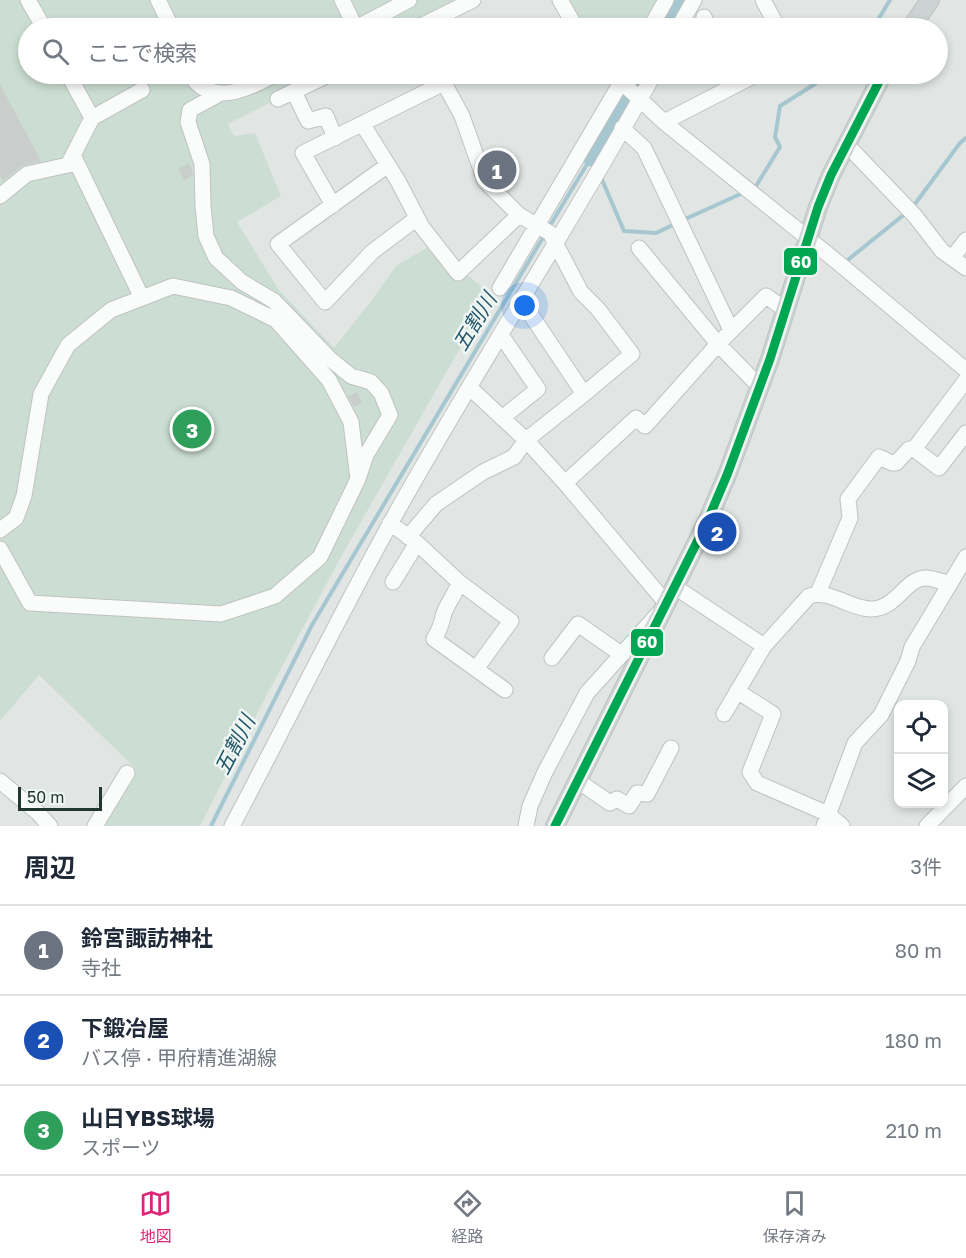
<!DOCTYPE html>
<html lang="ja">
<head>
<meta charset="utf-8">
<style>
	body { margin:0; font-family:"Golos Text","Noto Sans JP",sans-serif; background:#f6f6f7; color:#1f2937 }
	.controls { position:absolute; right:18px; bottom:18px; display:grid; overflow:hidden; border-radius:12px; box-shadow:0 3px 9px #0003 }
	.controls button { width:54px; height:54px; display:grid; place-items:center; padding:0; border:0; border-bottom:2px solid #e0e1e3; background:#fff; color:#1f2937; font:30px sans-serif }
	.scale { position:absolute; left:18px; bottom:15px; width:84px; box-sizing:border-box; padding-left:6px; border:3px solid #223633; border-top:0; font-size:16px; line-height:21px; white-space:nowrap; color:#223633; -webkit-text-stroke:4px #eff6f3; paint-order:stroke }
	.you { position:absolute; left:525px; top:306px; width:21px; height:21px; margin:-15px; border:4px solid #fff; border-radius:50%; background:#1a73e8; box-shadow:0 0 0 9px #1a73e833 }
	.badge { display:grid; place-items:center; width:39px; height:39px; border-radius:50%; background:#db2777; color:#fff; font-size:20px; font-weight:700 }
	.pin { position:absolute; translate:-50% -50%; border:3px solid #fff; box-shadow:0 2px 6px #0006 }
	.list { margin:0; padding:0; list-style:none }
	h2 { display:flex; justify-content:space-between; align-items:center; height:78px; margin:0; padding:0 24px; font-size:26px }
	h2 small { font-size:20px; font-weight:400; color:#747a83 }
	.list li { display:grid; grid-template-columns:39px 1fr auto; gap:18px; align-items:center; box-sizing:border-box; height:90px; padding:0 24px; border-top:2px solid #e0e1e3 }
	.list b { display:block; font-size:22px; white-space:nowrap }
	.list p { margin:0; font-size:20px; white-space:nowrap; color:#747a83 }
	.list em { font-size:20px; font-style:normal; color:#747a83 }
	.icon { flex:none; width:33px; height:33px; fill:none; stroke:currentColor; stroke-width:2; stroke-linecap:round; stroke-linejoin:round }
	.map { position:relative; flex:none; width:966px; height:826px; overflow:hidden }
	.search { position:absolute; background:#fff; box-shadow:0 3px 9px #0003; left:18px; right:18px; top:18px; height:66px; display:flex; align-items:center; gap:15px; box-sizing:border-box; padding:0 21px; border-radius:33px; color:#747a83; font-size:22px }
	.sheet { height:348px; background:#fff }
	nav { display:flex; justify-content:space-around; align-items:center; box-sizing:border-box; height:84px; border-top:2px solid #e0e1e3; background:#fff; font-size:16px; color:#747a83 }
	nav a { display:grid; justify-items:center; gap:3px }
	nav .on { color:#db2777 }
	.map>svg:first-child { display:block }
	.green { fill:#ccded3 }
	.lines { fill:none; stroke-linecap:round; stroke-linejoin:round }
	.stream { stroke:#a6c6d0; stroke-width:4 }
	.river { stroke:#a6c6d0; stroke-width:21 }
	.building { fill:#c9cdcc }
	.minor-casing { stroke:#bec3c1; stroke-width:17 }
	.major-casing { stroke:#bcc3c1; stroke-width:20 }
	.minor { stroke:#fafbfb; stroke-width:15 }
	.major { stroke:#cdd3d2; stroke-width:18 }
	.bus-1-casing { stroke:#eff6f3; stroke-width:14 }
	.bus-1 { stroke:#00a651; stroke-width:9 }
	.labels { text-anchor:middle; stroke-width:5; stroke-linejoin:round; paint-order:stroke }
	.water-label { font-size:21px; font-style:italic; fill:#24586b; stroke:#eff6f3 }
	.line-badge { stroke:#eff6f3; stroke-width:2 }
	.badge-label { font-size:16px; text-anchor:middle; font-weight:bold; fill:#fff }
</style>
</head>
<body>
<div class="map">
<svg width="966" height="826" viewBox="0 0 966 826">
	<rect width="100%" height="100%" fill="#e1e6e4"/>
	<!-- green -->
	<path class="green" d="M 0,0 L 465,0 L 411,28 L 28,28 L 28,74 L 326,74 L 228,124 L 234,136 L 255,133 L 281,196 L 237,222 L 279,290 L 334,348 L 371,301 L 397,265 L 430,246 L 491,294 L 341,557 L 263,702 L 200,826 L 101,826 L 115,808 L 135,768 L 39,675 L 0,721 Z
		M 567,0 L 666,0 L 659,13 L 629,28 L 583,28 Z"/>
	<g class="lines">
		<!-- stream -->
		<path class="stream" d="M 873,28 L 890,0
			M 600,175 L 624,231 L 656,233 L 677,223
			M 751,188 L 756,186 L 780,147 L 775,137 L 780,106 L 815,84 L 820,74
			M 912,208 L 960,143 L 966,138
			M 683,220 L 745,192
			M 549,227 L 592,156 L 596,166
			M 844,263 L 906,213
			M 211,826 L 312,625 L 545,234"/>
		<!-- river -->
		<path class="river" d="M 664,28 L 681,0
			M 592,156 L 639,74"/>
	</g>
	<!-- building -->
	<path class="building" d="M 0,84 L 41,161 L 21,166 L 3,181 L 0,175 Z
		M 189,163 L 192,170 L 193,175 L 184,180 L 178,169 Z
		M 357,392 L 362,403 L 354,407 L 348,396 Z"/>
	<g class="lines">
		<!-- minor casing -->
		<g class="minor-casing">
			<path id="minor" d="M 28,0 L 44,28
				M 158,0 L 172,28
				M 342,0 L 356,28
				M 560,0 L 576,28
				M 763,0 L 778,28
				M 704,17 L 709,28
				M 356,28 L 409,0
				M 417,28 L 473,0
				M 650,28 L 666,0
				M 678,28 L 694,0
				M 68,74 L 92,118
				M 190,74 C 211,108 248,89 276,74
				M 613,74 L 664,122 L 841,265 L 966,370
				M 294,92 L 308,121 L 326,116 L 335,138
				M 221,93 L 190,110 L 188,122 L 202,164 L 203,206 L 206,236 L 216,258 L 242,282 L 274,301 L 330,359 L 351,376 L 371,382 L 381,393 L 390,415 L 366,455 L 359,476
				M 278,99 L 330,74
				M 664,122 L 757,74
				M 363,125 L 398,181 L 422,227 L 458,273 L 519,215
				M 622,128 L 644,148 L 731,330
				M 847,145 L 915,216 L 942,251 L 966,268
				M 73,155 L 142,298
				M 388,165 L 278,244 L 325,302 L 372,252 L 417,218
				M 0,196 L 27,174 L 68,165 L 92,118 L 142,90
				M 333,205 L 303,153 L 444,83 L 462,116 L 485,181 L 519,215 L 550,233 L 581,292 L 598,309 L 632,354 L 584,394
				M 639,248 L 718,344 L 760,387
				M 952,258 L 966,240
				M 500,288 L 626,74
				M 501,335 L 538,389 L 502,418
				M 469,387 L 526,440 L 565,483 L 667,604 L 587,693 L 545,772 L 530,806 L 526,826
				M 914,449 L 939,468 L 966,433
				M 565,483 L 636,418 L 645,426 L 718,344 L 766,296 L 786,310
				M 390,523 L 417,543 L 459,582 L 511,621 L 476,669
				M 0,530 L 16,518 L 24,496 L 41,394 L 68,345 L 111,310 L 173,286 L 231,298 L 276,320 L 329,380 L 351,422 L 358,479 L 320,557 L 275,596 L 221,614 L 30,603 L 0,549
				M 408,537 L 436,504 L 483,472 L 514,457 L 526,440 L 584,394 L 521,300
				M 393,582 L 417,543
				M 459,582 C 456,595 445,605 443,617 C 441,626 439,631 434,639 L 505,690
				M 675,587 L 764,646
				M 818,593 L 850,518 L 848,499 L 879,457 L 892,463 L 896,463 L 909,449 L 914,449 L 966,380
				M 552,658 L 578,624 L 621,654
				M 737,691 L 773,714 L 750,772 L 757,783 L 828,814 L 842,826
				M 724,714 L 764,646 L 809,596 C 830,589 850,609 871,609 C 897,609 905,578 926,578 C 933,578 941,582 949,583
				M 0,781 L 37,812 L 50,826
				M 578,781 L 610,803 L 617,799 L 629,806 L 637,793 L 647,794 L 671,748
				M 95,826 L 127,773
				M 232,826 C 285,726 335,624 390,524 C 474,372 570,226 654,74
				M 824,826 L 855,743 L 881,715 L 908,661 L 912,647 L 966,557
				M 927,826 L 966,786"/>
		</g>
		<!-- major casing -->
		<g class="major-casing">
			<path id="major" d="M 911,28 L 930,0
				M 555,826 L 707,522 L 727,475 L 770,359 L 818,207 L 831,175 L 883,74"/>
		</g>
		<!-- minor -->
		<use href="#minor" class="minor"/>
		<!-- major -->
		<use href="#major" class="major"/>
		<!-- bus-1 casing -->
		<g class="bus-1-casing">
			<path id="bus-1" d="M 555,826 L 707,522 L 727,475 L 770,359 L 818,207 L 831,175 L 883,74"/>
		</g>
		<!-- bus-1 -->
		<use href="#bus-1" class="bus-1"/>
	</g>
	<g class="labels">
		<!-- water labels -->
		<g class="water-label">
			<text transform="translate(475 322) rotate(-59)" y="7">五割川</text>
			<text transform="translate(235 745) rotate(-63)" y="7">五割川</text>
		</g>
	</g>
	<g class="line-badge">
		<rect x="783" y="247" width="35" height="29" rx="6" fill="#00a651"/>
		<rect x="630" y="628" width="34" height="29" rx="6" fill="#00a651"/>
	</g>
	<g class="badge-label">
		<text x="801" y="268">60</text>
		<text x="647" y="648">60</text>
	</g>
</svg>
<div class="controls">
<button><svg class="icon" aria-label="locate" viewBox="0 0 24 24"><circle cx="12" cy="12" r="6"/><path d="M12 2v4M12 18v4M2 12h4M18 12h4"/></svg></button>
<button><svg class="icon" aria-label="layers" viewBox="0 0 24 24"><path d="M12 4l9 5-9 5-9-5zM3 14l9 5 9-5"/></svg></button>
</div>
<div class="scale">50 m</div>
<div class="you"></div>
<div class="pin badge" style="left:497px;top:170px;background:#6b7280">1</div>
<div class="pin badge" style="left:717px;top:532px;background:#1a4fb4">2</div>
<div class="pin badge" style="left:192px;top:429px;background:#2e9e5b">3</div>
<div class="search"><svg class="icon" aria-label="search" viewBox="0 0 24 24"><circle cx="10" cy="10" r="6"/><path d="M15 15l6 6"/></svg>ここで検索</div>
</div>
<section class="sheet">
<h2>周辺<small>3件</small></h2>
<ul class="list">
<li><span class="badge" style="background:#6b7280">1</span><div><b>鈴宮諏訪神社</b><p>寺社</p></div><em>80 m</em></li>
<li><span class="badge" style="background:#1a4fb4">2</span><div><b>下鍛冶屋</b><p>バス停 · 甲府精進湖線</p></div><em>180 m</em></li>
<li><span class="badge" style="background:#2e9e5b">3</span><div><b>山日YBS球場</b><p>スポーツ</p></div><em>210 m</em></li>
</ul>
</section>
<nav>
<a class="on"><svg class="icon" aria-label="map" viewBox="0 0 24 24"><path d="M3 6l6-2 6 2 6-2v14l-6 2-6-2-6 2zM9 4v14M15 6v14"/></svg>地図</a>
<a><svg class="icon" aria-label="directions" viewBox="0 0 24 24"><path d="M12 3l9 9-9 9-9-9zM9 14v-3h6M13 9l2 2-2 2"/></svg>経路</a>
<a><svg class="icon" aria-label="saved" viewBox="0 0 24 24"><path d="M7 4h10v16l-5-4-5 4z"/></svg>保存済み</a>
</nav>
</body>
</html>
